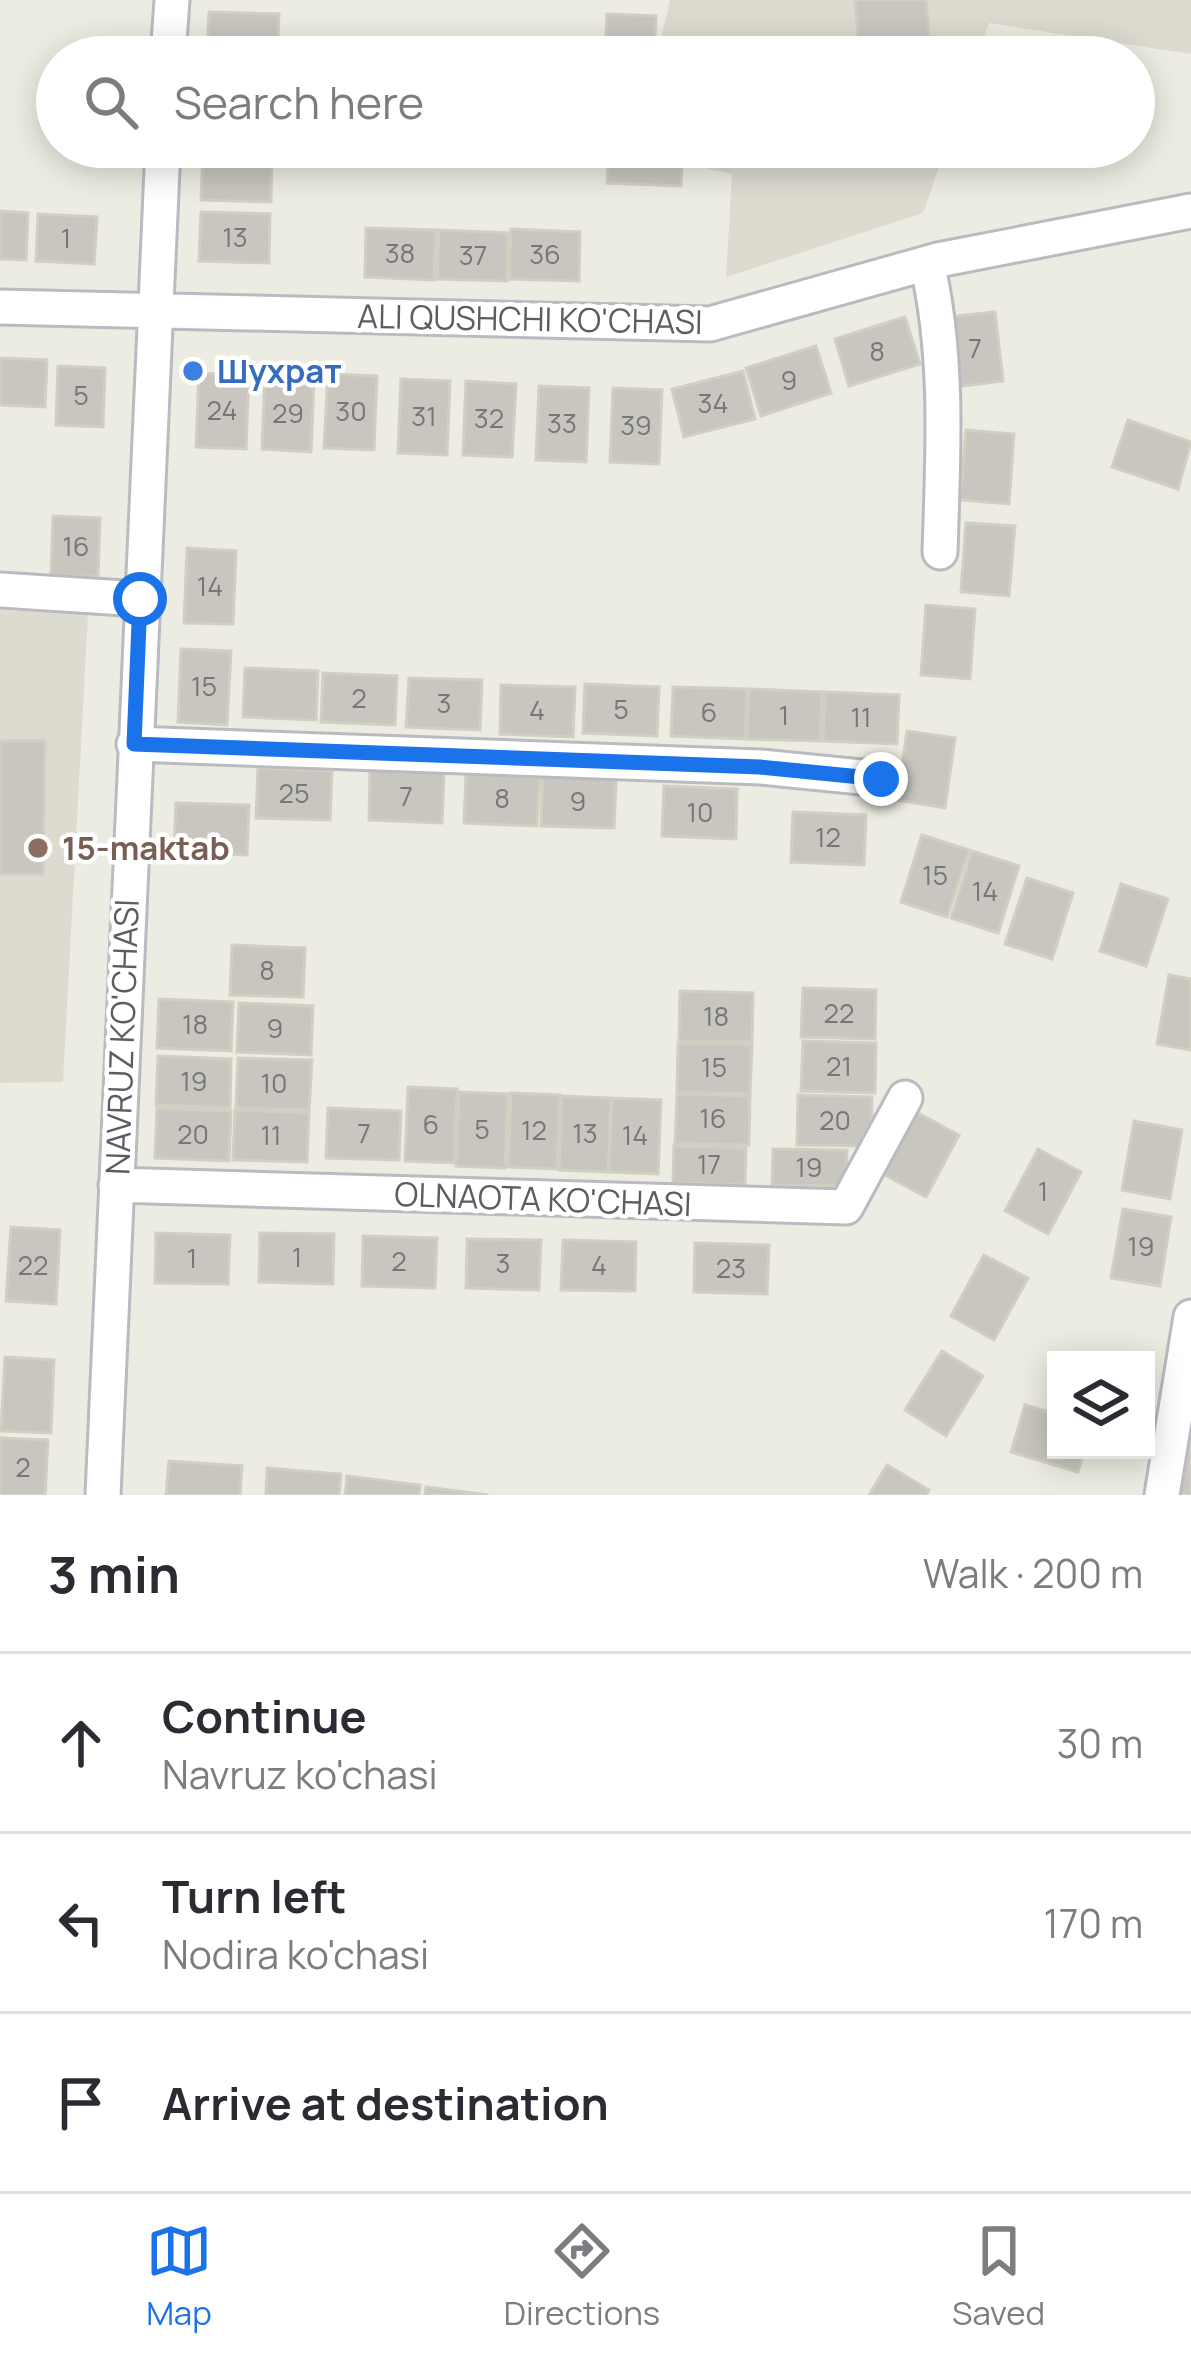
<!DOCTYPE html>
<html lang="en">
<head>
<meta charset="utf-8">
<style>
	body { margin:0; font-family:Manrope,sans-serif; background:#f2f2f3; color:#2b2b33 }
	.controls { position:absolute; right:36px; bottom:36px; display:grid; overflow:hidden; border-radius:0px; box-shadow:0 6px 30px #0003 }
	.controls button { width:108px; height:108px; display:grid; place-items:center; padding:0; border:0; border-bottom:3px solid #e1e1e2; background:#fff; color:#2b2b33; font:60px sans-serif }
	.stop { position:absolute; width:36px; height:36px; margin:-27px; border:9px solid #1a73e8; border-radius:50%; background:#fff }
	.stop.end { background:#1a73e8; border-color:#fff; box-shadow:0 3px 12px #0008 }
	.list { margin:0; padding:0; list-style:none }
	h2 { display:flex; justify-content:space-between; align-items:center; height:156px; margin:0; padding:0 48px; font-size:51px }
	h2 small { font-size:39px; font-weight:400; color:#7c7c81 }
	.list li { display:grid; grid-template-columns:78px 1fr auto; gap:36px; align-items:center; box-sizing:border-box; height:180px; padding:0 48px; border-top:3px solid #e1e1e2 }
	.list b { display:block; font-size:45px; white-space:nowrap }
	.list p { margin:0; font-size:39px; white-space:nowrap; color:#7c7c81 }
	.list em { font-size:39px; font-style:normal; color:#7c7c81 }
	.icon { flex:none; width:66px; height:66px; fill:none; stroke:currentColor; stroke-width:2; stroke-linecap:round; stroke-linejoin:round }
	.map { position:relative; flex:none; width:1191px; height:1495px; overflow:hidden }
	.search { position:absolute; background:#fff; box-shadow:0 6px 30px #0003; left:36px; right:36px; top:36px; height:132px; display:flex; align-items:center; gap:30px; box-sizing:border-box; padding:0 42px; border-radius:66px; color:#7c7c81; font-size:45px }
	.sheet { height:696px; background:#fff }
	nav { display:flex; justify-content:space-around; align-items:center; box-sizing:border-box; height:168px; border-top:3px solid #e1e1e2; background:#fff; font-size:33px; color:#7c7c81 }
	nav a { display:grid; justify-items:center; gap:6px }
	nav .on { color:#1a73e8 }
	.map>svg:first-child { display:block }
	.education { fill:#dddbd0 }
	.building { fill:#c8c6bf; stroke:#d1cfc1; stroke-width:3 }
	.lines { fill:none; stroke-linecap:round; stroke-linejoin:round }
	.minor-casing { stroke:#babbc1; stroke-width:39 }
	.minor { stroke:#fff; stroke-width:33 }
	.route { stroke:#1a73e8; stroke-width:15 }
	.shop-dot { fill:#3f7fe0; stroke:#fff; stroke-width:4.5 }
	.education-dot { fill:#8d6e63; stroke:#fff; stroke-width:4.5 }
	.labels { text-anchor:middle; stroke-width:9; stroke-linejoin:round; paint-order:stroke }
	.number-label { font-size:27px; fill:#76777a }
	.street-label { font-size:33px; fill:#5b5d63; stroke:#fff }
	.shop-label { font-size:33px; font-weight:bold; fill:#366cbe; stroke:#fff; text-anchor:start }
	.education-label { font-size:33px; font-weight:bold; fill:#785e54; stroke:#fff; text-anchor:start }
</style>
</head>
<body>
<div class="map">
<svg width="1191" height="1495" viewBox="0 0 1191 1495">
	<rect width="100%" height="100%" fill="#edece2"/>
	<!-- education -->
	<path class="education" d="M 670,0 L 1191,0 L 1191,54 L 989,23 L 977,57 L 657,57 Z
		M 707,147 L 946,147 L 923,213 L 726,277 L 732,174 L 708,169 Z
		M 0,610 L 88,614 L 63,1082 L 0,1083 Z"/>
	<!-- building -->
	<path class="building" d="M 855,0 L 926,0 L 931,57 L 860,57 Z
		M 209,12 L 279,14 L 277,57 L 207,57 Z
		M 607,14 L 656,16 L 654,57 L 605,57 Z
		M 609,147 L 683,147 L 681,186 L 607,183 Z
		M 869,147 L 940,147 L 941,156 L 870,163 Z
		M 203,151 L 272,153 L 271,202 L 201,200 Z
		M 0,211 L 28,213 L 26,260 L 0,259 Z
		M 201,212 L 270,214 L 269,263 L 199,261 Z
		M 38,214 L 97,217 L 94,264 L 36,261 Z
		M 366,228 L 436,230 L 434,280 L 365,277 Z
		M 511,229 L 580,232 L 579,281 L 509,279 Z
		M 439,230 L 508,233 L 507,281 L 437,279 Z
		M 995,312 L 1003,381 L 955,387 L 946,317 Z
		M 905,317 L 920,364 L 849,386 L 835,339 Z
		M 816,346 L 831,393 L 761,416 L 746,368 Z
		M 0,358 L 47,360 L 45,407 L 0,405 Z
		M 58,366 L 105,368 L 103,427 L 56,425 Z
		M 743,371 L 755,419 L 684,437 L 672,389 Z
		M 199,373 L 249,375 L 246,449 L 196,447 Z
		M 328,374 L 377,376 L 374,450 L 324,448 Z
		M 265,376 L 314,378 L 311,452 L 262,449 Z
		M 401,379 L 450,381 L 447,455 L 398,453 Z
		M 466,381 L 516,384 L 512,457 L 463,455 Z
		M 539,386 L 589,388 L 586,462 L 536,460 Z
		M 613,388 L 662,390 L 659,464 L 610,462 Z
		M 1128,420 L 1191,442 L 1178,489 L 1112,467 Z
		M 966,430 L 1014,434 L 1009,504 L 960,500 Z
		M 53,516 L 100,518 L 98,577 L 51,575 Z
		M 966,523 L 1015,526 L 1009,596 L 961,592 Z
		M 187,548 L 236,551 L 233,624 L 184,623 Z
		M 926,605 L 975,609 L 970,679 L 921,675 Z
		M 181,649 L 231,651 L 227,725 L 178,722 Z
		M 245,668 L 318,671 L 316,720 L 243,717 Z
		M 323,673 L 397,676 L 395,725 L 321,722 Z
		M 409,678 L 482,680 L 480,730 L 406,727 Z
		M 585,684 L 659,687 L 657,736 L 583,733 Z
		M 501,685 L 575,687 L 573,737 L 500,734 Z
		M 673,687 L 747,689 L 745,739 L 671,736 Z
		M 749,689 L 822,692 L 820,741 L 747,739 Z
		M 825,692 L 899,695 L 897,744 L 823,741 Z
		M 907,731 L 955,738 L 945,808 L 897,800 Z
		M 0,741 L 45,741 L 43,874 L 0,874 Z
		M 258,768 L 332,771 L 330,820 L 256,818 Z
		M 370,771 L 444,773 L 442,823 L 369,820 Z
		M 466,773 L 540,776 L 537,826 L 464,823 Z
		M 543,776 L 616,779 L 614,828 L 541,826 Z
		M 664,786 L 737,789 L 736,839 L 662,836 Z
		M 176,803 L 249,805 L 247,855 L 174,852 Z
		M 793,812 L 866,815 L 864,865 L 791,862 Z
		M 922,835 L 969,850 L 947,917 L 901,902 Z
		M 972,851 L 1019,866 L 998,933 L 951,918 Z
		M 1027,878 L 1073,893 L 1052,959 L 1005,944 Z
		M 1121,884 L 1168,899 L 1146,966 L 1100,951 Z
		M 232,945 L 305,948 L 303,997 L 230,995 Z
		M 1169,975 L 1191,979 L 1191,1050 L 1157,1044 Z
		M 803,988 L 876,990 L 875,1039 L 801,1037 Z
		M 680,991 L 753,993 L 752,1042 L 679,1041 Z
		M 159,999 L 233,1002 L 231,1051 L 157,1048 Z
		M 239,1003 L 313,1006 L 311,1055 L 237,1052 Z
		M 803,1041 L 876,1043 L 875,1093 L 801,1091 Z
		M 678,1043 L 752,1044 L 750,1094 L 677,1092 Z
		M 158,1056 L 231,1059 L 230,1108 L 156,1105 Z
		M 238,1058 L 312,1060 L 309,1110 L 236,1108 Z
		M 408,1087 L 457,1089 L 454,1163 L 405,1161 Z
		M 459,1092 L 508,1094 L 505,1168 L 456,1166 Z
		M 511,1093 L 560,1095 L 557,1169 L 508,1167 Z
		M 677,1094 L 750,1096 L 749,1145 L 675,1143 Z
		M 798,1095 L 872,1097 L 871,1146 L 797,1145 Z
		M 562,1096 L 611,1098 L 608,1172 L 559,1170 Z
		M 612,1098 L 661,1100 L 658,1174 L 609,1172 Z
		M 157,1108 L 231,1111 L 229,1161 L 155,1158 Z
		M 328,1108 L 401,1111 L 399,1160 L 326,1158 Z
		M 235,1110 L 309,1113 L 307,1162 L 233,1160 Z
		M 916,1112 L 959,1135 L 926,1197 L 883,1174 Z
		M 1134,1121 L 1182,1130 L 1170,1199 L 1122,1190 Z
		M 674,1146 L 746,1148 L 745,1185 L 673,1183 Z
		M 773,1149 L 847,1150 L 846,1186 L 772,1185 Z
		M 1038,1149 L 1081,1172 L 1048,1234 L 1005,1211 Z
		M 1123,1209 L 1171,1217 L 1160,1286 L 1111,1278 Z
		M 11,1227 L 60,1230 L 56,1304 L 6,1301 Z
		M 156,1233 L 230,1235 L 228,1284 L 155,1283 Z
		M 260,1233 L 334,1234 L 333,1284 L 259,1282 Z
		M 363,1236 L 437,1238 L 435,1288 L 362,1286 Z
		M 467,1239 L 541,1240 L 539,1290 L 466,1288 Z
		M 563,1240 L 636,1242 L 635,1291 L 561,1290 Z
		M 695,1243 L 769,1245 L 767,1294 L 694,1292 Z
		M 984,1255 L 1028,1278 L 994,1340 L 951,1316 Z
		M 942,1351 L 983,1376 L 946,1436 L 905,1410 Z
		M 5,1357 L 54,1360 L 51,1433 L 1,1431 Z
		M 1025,1405 L 1056,1414 L 1056,1450 L 1084,1450 L 1078,1472 L 1011,1452 Z
		M 1184,1431 L 1191,1432 L 1191,1495 L 1175,1495 Z
		M 0,1438 L 48,1440 L 45,1495 L 0,1495 Z
		M 169,1461 L 242,1466 L 240,1495 L 166,1495 Z
		M 887,1465 L 929,1490 L 926,1495 L 869,1495 Z
		M 267,1468 L 341,1474 L 339,1495 L 266,1495 Z
		M 347,1476 L 420,1485 L 419,1495 L 345,1495 Z
		M 426,1487 L 488,1495 L 425,1495 Z"/>
	<g class="lines">
		<!-- minor casing -->
		<g class="minor-casing">
			<path id="minor" d="M 168,57 L 172,0
				M 927,263 C 949,358 943,454 940,552
				M 0,307 L 710,324 L 938,260 L 1191,211
				M 0,590 L 140,599
				M 134,744 L 761,767 L 881,779
				M 116,1185 L 846,1207 L 905,1098
				M 103,1495 L 163,147
				M 1162,1495 L 1191,1317"/>
		</g>
		<!-- minor -->
		<use href="#minor" class="minor"/>
	</g>
	<g class="lines">
		<!-- route -->
		<path class="route" d="M 140,599 L 134,744 L 760,767 L 881,779"/>
	</g>
	<!-- markers -->
	<circle class="shop-dot" cx="193" cy="371" r="12"/>
	<circle class="education-dot" cx="38" cy="848" r="12"/>
	<g class="labels">
		<!-- number labels -->
		<g class="number-label">
			<text x="235" y="247">13</text>
			<text x="66" y="248">1</text>
			<text x="400" y="263">38</text>
			<text x="545" y="264">36</text>
			<text x="473" y="265">37</text>
			<text x="975" y="358">7</text>
			<text x="877" y="361">8</text>
			<text x="789" y="390">9</text>
			<text x="81" y="405">5</text>
			<text x="713" y="413">34</text>
			<text x="222" y="420">24</text>
			<text x="351" y="421">30</text>
			<text x="288" y="423">29</text>
			<text x="424" y="426">31</text>
			<text x="489" y="428">32</text>
			<text x="562" y="433">33</text>
			<text x="636" y="435">39</text>
			<text x="76" y="556">16</text>
			<text x="210" y="596">14</text>
			<text x="204" y="696">15</text>
			<text x="359" y="708">2</text>
			<text x="444" y="713">3</text>
			<text x="621" y="719">5</text>
			<text x="537" y="720">4</text>
			<text x="709" y="722">6</text>
			<text x="784" y="725">1</text>
			<text x="861" y="727">11</text>
			<text x="294" y="803">25</text>
			<text x="406" y="806">7</text>
			<text x="502" y="808">8</text>
			<text x="578" y="811">9</text>
			<text x="700" y="822">10</text>
			<text x="828" y="847">12</text>
			<text x="935" y="885">15</text>
			<text x="985" y="901">14</text>
			<text x="267" y="980">8</text>
			<text x="839" y="1023">22</text>
			<text x="716" y="1026">18</text>
			<text x="195" y="1034">18</text>
			<text x="275" y="1038">9</text>
			<text x="839" y="1076">21</text>
			<text x="714" y="1077">15</text>
			<text x="194" y="1091">19</text>
			<text x="274" y="1093">10</text>
			<text x="713" y="1128">16</text>
			<text x="835" y="1130">20</text>
			<text x="431" y="1134">6</text>
			<text x="482" y="1139">5</text>
			<text x="534" y="1140">12</text>
			<text x="364" y="1143">7</text>
			<text x="585" y="1143">13</text>
			<text x="193" y="1144">20</text>
			<text x="271" y="1145">11</text>
			<text x="635" y="1145">14</text>
			<text x="709" y="1174">17</text>
			<text x="809" y="1177">19</text>
			<text x="1043" y="1201">1</text>
			<text x="1141" y="1256">19</text>
			<text x="297" y="1267">1</text>
			<text x="192" y="1268">1</text>
			<text x="399" y="1271">2</text>
			<text x="503" y="1273">3</text>
			<text x="33" y="1275">22</text>
			<text x="599" y="1275">4</text>
			<text x="731" y="1278">23</text>
			<text x="23" y="1477">2</text>
		</g>
		<!-- street labels -->
		<g class="street-label">
			<text transform="translate(530 319) rotate(1)" y="12">ALI QUSHCHI KO'CHASI</text>
			<text transform="translate(122 1037) rotate(-88)" y="12">NAVRUZ KO'CHASI</text>
			<text transform="translate(543 1199) rotate(2)" y="12">OLNAOTA KO'CHASI</text>
		</g>
		<!-- shop labels -->
		<g class="shop-label">
			<text x="217" y="383">Шухрат</text>
		</g>
		<!-- education labels -->
		<g class="education-label">
			<text x="62" y="860">15-maktab</text>
		</g>
	</g>
</svg>
<div class="controls">
<button><svg class="icon" aria-label="layers" viewBox="0 0 24 24"><path d="M12 4l9 5-9 5-9-5zM3 14l9 5 9-5"/></svg></button>
</div>
<div class="stop" style="left:140px;top:599px"></div>
<div class="stop end" style="left:881px;top:779px"></div>
<div class="search"><svg class="icon" aria-label="search" viewBox="0 0 24 24"><circle cx="10" cy="10" r="6"/><path d="M15 15l6 6"/></svg>Search here</div>
</div>
<section class="sheet">
<h2>3 min<small>Walk · 200 m</small></h2>
<ul class="list">
<li><svg class="icon" aria-label="ahead" viewBox="0 0 24 24"><path d="M12 20V5M6 11l6-6 6 6"/></svg><div><b>Continue</b><p>Navruz ko'chasi</p></div><em>30 m</em></li>
<li><svg class="icon" aria-label="left" viewBox="0 0 24 24"><path d="M17 20v-9H6M10 6l-5 5 5 5"/></svg><div><b>Turn left</b><p>Nodira ko'chasi</p></div><em>170 m</em></li>
<li><svg class="icon" aria-label="arrive" viewBox="0 0 24 24"><path d="M6 21V4h12l-3 4 3 4H6"/></svg><div><b>Arrive at destination</b></div></li>
</ul>
</section>
<nav>
<a class="on"><svg class="icon" aria-label="map" viewBox="0 0 24 24"><path d="M3 6l6-2 6 2 6-2v14l-6 2-6-2-6 2zM9 4v14M15 6v14"/></svg>Map</a>
<a><svg class="icon" aria-label="directions" viewBox="0 0 24 24"><path d="M12 3l9 9-9 9-9-9zM9 14v-3h6M13 9l2 2-2 2"/></svg>Directions</a>
<a><svg class="icon" aria-label="saved" viewBox="0 0 24 24"><path d="M7 4h10v16l-5-4-5 4z"/></svg>Saved</a>
</nav>
</body>
</html>
